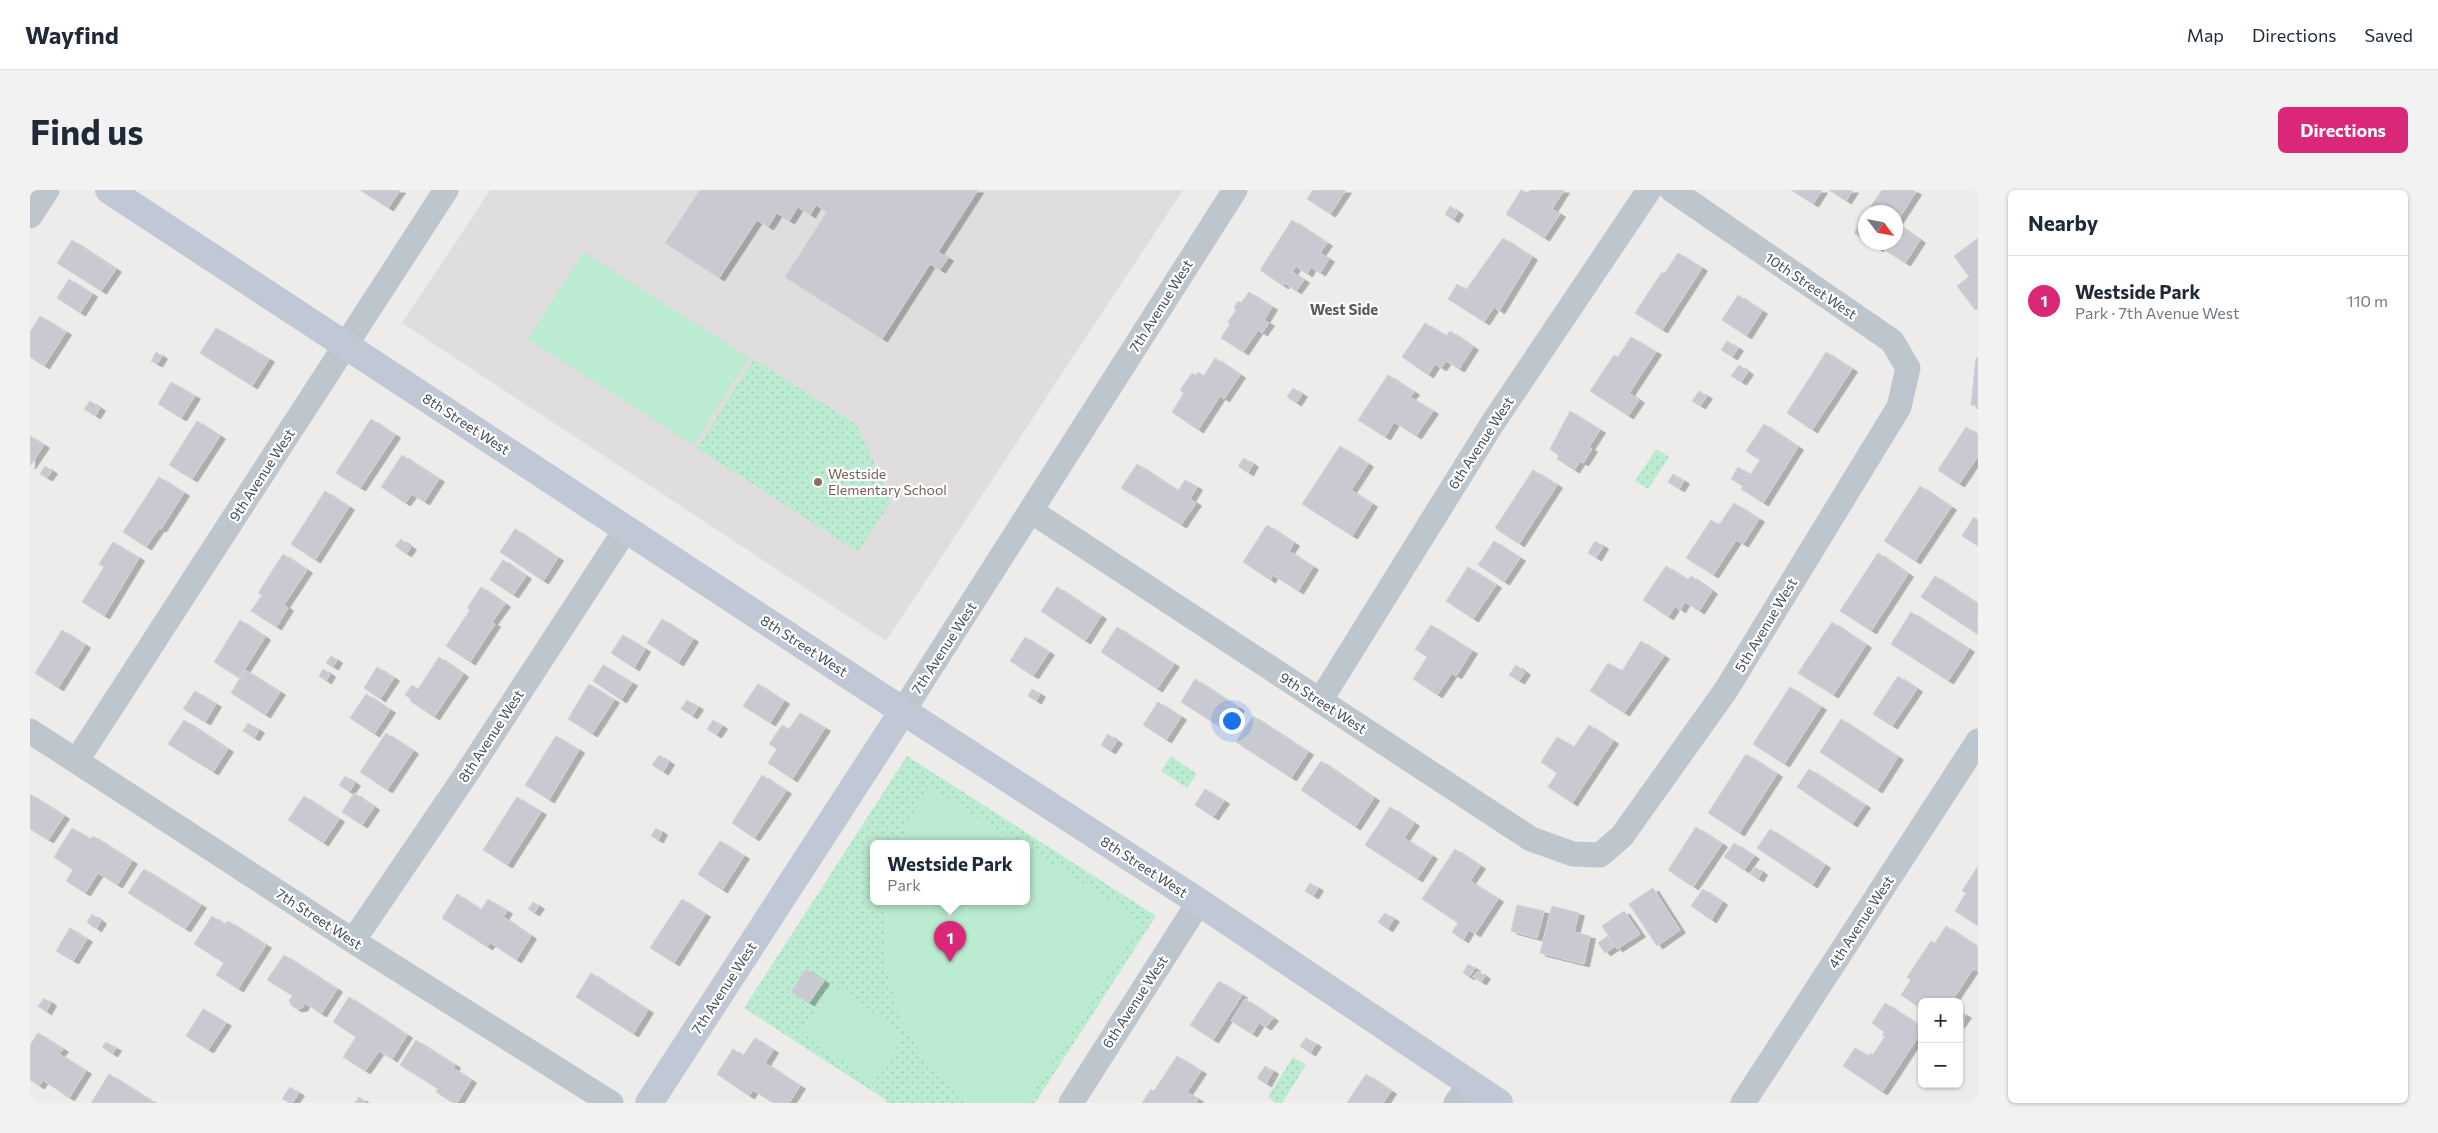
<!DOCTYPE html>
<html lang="en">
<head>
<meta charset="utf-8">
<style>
	body { margin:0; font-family:Commissioner,sans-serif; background:#f2f2f3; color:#1f2937 }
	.controls { position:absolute; right:15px; bottom:15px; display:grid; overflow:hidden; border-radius:8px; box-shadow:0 1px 4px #0004 }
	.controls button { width:45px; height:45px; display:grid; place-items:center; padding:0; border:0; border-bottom:1px solid #e0e1e3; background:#fff; color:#1f2937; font:25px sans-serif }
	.compass { position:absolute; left:1828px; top:15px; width:45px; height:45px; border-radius:50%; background:#fff; box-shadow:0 1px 4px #0004; rotate:122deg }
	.you { position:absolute; left:1201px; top:530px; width:18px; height:18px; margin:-12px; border:4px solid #fff; border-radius:50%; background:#1a73e8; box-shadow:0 0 0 8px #1a73e833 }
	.badge { display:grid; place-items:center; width:32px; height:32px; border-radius:50%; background:#db2777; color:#fff; font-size:16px; font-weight:700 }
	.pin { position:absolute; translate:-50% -41px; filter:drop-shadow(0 1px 2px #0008) }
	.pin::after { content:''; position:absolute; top:26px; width:18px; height:15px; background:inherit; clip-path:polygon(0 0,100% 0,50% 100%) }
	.popup { position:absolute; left:840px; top:650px; width:160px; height:65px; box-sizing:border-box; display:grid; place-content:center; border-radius:8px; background:#fff; filter:drop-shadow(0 1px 4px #0005); font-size:16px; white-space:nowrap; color:#747a83 }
	.popup b { font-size:19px; color:#1f2937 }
	.popup::after { content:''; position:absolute; left:50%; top:100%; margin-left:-10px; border:10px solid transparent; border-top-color:#fff }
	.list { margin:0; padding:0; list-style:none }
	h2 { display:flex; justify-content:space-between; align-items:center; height:65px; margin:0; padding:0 20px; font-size:21px }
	h2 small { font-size:16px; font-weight:400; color:#747a83 }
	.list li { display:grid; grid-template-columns:32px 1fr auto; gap:15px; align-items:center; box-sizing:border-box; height:90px; padding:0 20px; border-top:1px solid #e0e1e3 }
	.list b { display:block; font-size:19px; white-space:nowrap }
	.list p { margin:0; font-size:16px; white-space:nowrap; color:#747a83 }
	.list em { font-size:16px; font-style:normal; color:#747a83 }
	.map { position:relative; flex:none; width:1948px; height:913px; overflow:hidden; border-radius:8px }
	header { display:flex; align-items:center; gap:30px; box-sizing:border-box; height:70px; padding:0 25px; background:#fff; border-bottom:1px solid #e0e1e3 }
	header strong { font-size:24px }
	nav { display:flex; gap:28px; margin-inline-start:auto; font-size:18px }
	.intro { display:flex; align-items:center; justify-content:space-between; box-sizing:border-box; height:120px; padding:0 30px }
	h1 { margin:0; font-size:35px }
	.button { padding:12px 22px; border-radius:8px; background:#db2777; color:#fff; font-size:18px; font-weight:700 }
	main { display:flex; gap:30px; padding:0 30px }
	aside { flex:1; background:#fff; border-radius:8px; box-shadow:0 1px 4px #0004 }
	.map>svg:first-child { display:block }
	.education { fill:#dfdddd }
	.green { fill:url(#green-dots); fill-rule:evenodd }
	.pitch { fill:#bbebd0 }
	.building { fill:#c9cad1; stroke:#d0d2d7; filter:url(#shadow) }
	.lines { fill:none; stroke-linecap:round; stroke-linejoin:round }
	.street { stroke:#bdc5cd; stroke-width:25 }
	.secondary { stroke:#bfc8d4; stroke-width:28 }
	.education-dot { fill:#8d6e63; stroke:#fff; stroke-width:2 }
	.labels { text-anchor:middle; stroke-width:4.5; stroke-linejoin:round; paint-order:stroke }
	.street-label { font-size:14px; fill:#454e58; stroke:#fff }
	.education-label { font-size:14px; fill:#785e54; stroke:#fff; text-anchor:start }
	.neighbourhood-label { font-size:15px; font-weight:bold; fill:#595c60; stroke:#fff }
</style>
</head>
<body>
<header>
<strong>Wayfind</strong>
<nav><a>Map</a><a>Directions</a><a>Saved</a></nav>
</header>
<div class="intro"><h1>Find us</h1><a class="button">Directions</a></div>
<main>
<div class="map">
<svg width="1948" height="913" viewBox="0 0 1948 913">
	<defs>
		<pattern id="green-dots" width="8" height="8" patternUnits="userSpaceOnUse" patternTransform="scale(1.25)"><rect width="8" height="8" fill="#bbebd0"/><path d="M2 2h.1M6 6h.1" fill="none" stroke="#a2cbb5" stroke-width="1.8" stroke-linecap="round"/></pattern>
		<filter id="shadow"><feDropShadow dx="5.5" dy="3" stdDeviation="0" flood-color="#0004"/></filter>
	</defs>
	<rect width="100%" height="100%" fill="#eeeceb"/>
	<!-- education -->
	<path class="education" d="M 460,0 L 1153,0 L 856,451 L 372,133 Z"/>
	<!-- green -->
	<path class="green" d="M 724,169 L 827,235 L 861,311 L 828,362 L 667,258 Z
		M 1626,259 L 1639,267 L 1618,299 L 1605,291 Z
		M 877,566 L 1126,726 L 1005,913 L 855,913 L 856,910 L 714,818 ZM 844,653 L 996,653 L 996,711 L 844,711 Z
		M 1141,566 L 1167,584 L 1157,598 L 1131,581 Z
		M 1263,867 L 1276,875 L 1252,913 L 1246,913 L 1238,907 Z"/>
	<!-- pitch -->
	<path class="pitch" d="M 554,62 L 719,168 L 663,255 L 498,149 Z
		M 898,597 L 989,653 L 869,653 Z
		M 996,658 L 1101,723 L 1108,739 L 996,913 L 937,913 L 902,881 L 871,831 L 854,771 L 856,711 L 996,711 Z
		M 804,796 L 875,846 L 843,893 L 771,842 Z"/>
	<!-- building -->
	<path class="building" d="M 330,0 L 370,0 L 358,18 Z
		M 670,0 L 948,0 L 908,62 L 918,68 L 910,80 L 900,74 L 852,149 L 755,87 L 797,22 L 786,15 L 780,25 L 768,17 L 759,31 L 747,23 L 738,37 L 727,30 L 689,88 L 635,53 Z
		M 1283,0 L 1316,0 L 1300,24 L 1277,9 Z
		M 1491,0 L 1498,3 L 1500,0 L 1534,0 L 1522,19 L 1530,24 L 1514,48 L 1476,24 Z
		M 1761,0 L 1792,0 L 1783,14 Z
		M 1799,0 L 1823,0 L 1816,11 Z
		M 1852,0 L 1883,0 L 1886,2 L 1866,33 L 1866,22 L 1837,22 Z
		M 1420,16 L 1428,22 L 1423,30 L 1415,24 Z
		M 1836,25 L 1836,51 L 1824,43 Z
		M 1262,30 L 1297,53 L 1290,63 L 1299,69 L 1290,83 L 1281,77 L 1277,84 L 1266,76 L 1262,82 L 1274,90 L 1266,101 L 1255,93 L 1253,96 L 1230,80 Z
		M 1866,33 L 1890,50 L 1875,73 L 1850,57 L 1848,59 L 1838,52 L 1866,52 Z
		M 1473,48 L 1502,67 L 1469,121 L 1464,117 L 1454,132 L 1418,109 L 1427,94 L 1436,100 Z
		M 1948,48 L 1948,118 L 1945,120 L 1927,96 L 1939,87 L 1924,66 Z
		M 42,50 L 86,79 L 71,101 L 27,73 Z
		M 1648,63 L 1672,78 L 1632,140 L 1605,123 L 1632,82 L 1634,84 Z
		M 39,89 L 62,104 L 50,123 L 27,108 Z
		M 1219,102 L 1242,117 L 1234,130 L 1239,133 L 1232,143 L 1228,140 L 1213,162 L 1191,148 L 1200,134 L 1198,132 L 1206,120 L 1204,118 L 1208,111 L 1211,113 Z
		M 1708,105 L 1732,121 L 1716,146 L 1692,130 Z
		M 10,126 L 36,142 L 14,176 L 0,167 L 0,142 Z
		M 1395,133 L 1416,146 L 1420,141 L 1443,157 L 1429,179 L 1416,171 L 1411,178 L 1405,174 L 1398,185 L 1372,167 Z
		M 186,138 L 239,169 L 222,196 L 170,163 Z
		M 1601,147 L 1626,162 L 1599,203 L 1609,210 L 1598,226 L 1560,201 L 1584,165 L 1588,167 Z
		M 1697,151 L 1708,158 L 1702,167 L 1691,160 Z
		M 126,162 L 132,166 L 127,174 L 121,171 Z
		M 1796,162 L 1822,179 L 1782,240 L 1757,223 Z
		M 1185,168 L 1210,185 L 1194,209 L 1190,206 L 1168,240 L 1142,222 L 1154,203 L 1150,200 L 1162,183 L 1166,185 L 1168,182 L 1174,186 Z
		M 1946,168 L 1948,168 L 1948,216 L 1941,215 Z
		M 1709,175 L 1718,182 L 1711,192 L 1701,186 Z
		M 1358,185 L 1384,202 L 1380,207 L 1403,221 L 1386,246 L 1364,232 L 1355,247 L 1328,230 Z
		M 141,192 L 165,206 L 151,228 L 128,214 Z
		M 1263,198 L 1272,204 L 1266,213 L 1257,207 Z
		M 1669,201 L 1677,206 L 1670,216 L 1662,211 Z
		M 60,211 L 70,218 L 65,226 L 54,219 Z
		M 1540,221 L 1570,240 L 1559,257 L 1562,259 L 1553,273 L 1550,271 L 1544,280 L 1527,269 L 1529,266 L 1520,259 Z
		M 341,229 L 365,245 L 330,298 L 306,283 Z
		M 167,231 L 190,246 L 162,289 L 139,275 Z
		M 1734,234 L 1768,257 L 1733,313 L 1711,299 L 1730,270 L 1716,261 Z
		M 1936,237 L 1948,245 L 1948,266 L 1929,294 L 1908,280 Z
		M 0,246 L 14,255 L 0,276 Z
		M 1310,256 L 1338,274 L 1321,300 L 1342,314 L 1322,346 L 1272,314 Z
		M 372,265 L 409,289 L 394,312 L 382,304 L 375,313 L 351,297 Z
		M 1214,268 L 1223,274 L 1218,283 L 1208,276 Z
		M 1107,274 L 1148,301 L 1155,290 L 1167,297 L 1160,309 L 1166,313 L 1151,335 L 1091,298 Z
		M 15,276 L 22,281 L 17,288 L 10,284 Z
		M 1708,277 L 1719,284 L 1711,295 L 1701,289 Z
		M 1503,280 L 1527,295 L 1489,354 L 1465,338 Z
		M 1643,284 L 1654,291 L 1649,299 L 1638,292 Z
		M 129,287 L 154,303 L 131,339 L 129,338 L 116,357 L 93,342 Z
		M 1890,296 L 1921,317 L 1885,371 L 1854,351 Z
		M 295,301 L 319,317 L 285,370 L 261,354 Z
		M 1704,313 L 1729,329 L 1713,354 L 1706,350 L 1683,385 L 1656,368 L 1681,330 L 1689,335 Z
		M 1944,327 L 1948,330 L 1948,356 L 1932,346 Z
		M 1237,335 L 1264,353 L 1259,361 L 1283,377 L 1268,401 L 1243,385 L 1240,390 L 1213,372 Z
		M 485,339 L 528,368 L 513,391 L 470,362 Z
		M 371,349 L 381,357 L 376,364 L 365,356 Z
		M 1464,351 L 1490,368 L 1474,392 L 1448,375 Z
		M 1565,351 L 1573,356 L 1566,368 L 1558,363 Z
		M 83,352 L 109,368 L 74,426 L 52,412 L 74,377 L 69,374 Z
		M 1848,363 L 1878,384 L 1841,441 L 1810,421 Z
		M 253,364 L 277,380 L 254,415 L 258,418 L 246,437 L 221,421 L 232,405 L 228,403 Z
		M 473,370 L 496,386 L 483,405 L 460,390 Z
		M 1636,376 L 1658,390 L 1661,386 L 1682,401 L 1669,421 L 1655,412 L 1650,420 L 1645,416 L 1638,427 L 1613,410 Z
		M 1438,377 L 1466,395 L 1443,429 L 1416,411 Z
		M 1905,386 L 1948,414 L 1947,444 L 1891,407 Z
		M 451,397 L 475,414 L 462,432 L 465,434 L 440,472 L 416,456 L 440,420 L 437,418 Z
		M 1027,397 L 1071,426 L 1055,451 L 1011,421 Z
		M 1881,422 L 1939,459 L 1918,491 L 1861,454 Z
		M 632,429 L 663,449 L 648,473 L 617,453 Z
		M 210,430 L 235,447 L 209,488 L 184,472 Z
		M 1802,432 L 1836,455 L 1803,505 L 1768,483 Z
		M 1401,435 L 1442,461 L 1426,486 L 1422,483 L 1407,505 L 1383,489 L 1397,467 L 1385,459 Z
		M 1087,437 L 1144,474 L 1127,499 L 1071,462 Z
		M 32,440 L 55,455 L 28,498 L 5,483 Z
		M 593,445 L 615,459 L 604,478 L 581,463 Z
		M 995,447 L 1019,462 L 1003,486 L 980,471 Z
		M 1611,451 L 1634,466 L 1594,523 L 1560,501 L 1578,473 L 1592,481 Z
		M 301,466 L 307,470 L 303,477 L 296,473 Z
		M 409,467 L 433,484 L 404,527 L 380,511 L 381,509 L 375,505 L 382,495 L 388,499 Z
		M 573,475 L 602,493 L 591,510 L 563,491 Z
		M 1486,475 L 1495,482 L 1489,491 L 1479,485 Z
		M 347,477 L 364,488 L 350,509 L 334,498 Z
		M 293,479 L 300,484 L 296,491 L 289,486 Z
		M 215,480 L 250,502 L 235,525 L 201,503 Z
		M 1868,486 L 1887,499 L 1862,536 L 1843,524 Z
		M 1165,489 L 1209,518 L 1195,540 L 1151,512 Z
		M 559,494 L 584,510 L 562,544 L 538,529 Z
		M 728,494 L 754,511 L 740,533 L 713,516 Z
		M 1760,497 L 1791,517 L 1754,574 L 1723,554 Z
		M 1002,499 L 1010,504 L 1006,511 L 998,506 Z
		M 165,501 L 186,514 L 175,532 L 153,519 Z
		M 336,504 L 360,520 L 344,544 L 320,528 Z
		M 657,510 L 668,517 L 662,526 L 651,519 Z
		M 1128,512 L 1151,527 L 1136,550 L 1113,535 Z
		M 770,523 L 795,538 L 762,589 L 738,573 L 747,559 L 739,554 L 752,535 L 759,539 Z
		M 1223,526 L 1278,562 L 1261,588 L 1206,552 Z
		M 1811,529 L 1868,567 L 1847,600 L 1790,562 Z
		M 154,530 L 198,559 L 183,582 L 138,554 Z
		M 683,530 L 692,536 L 686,545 L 677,539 Z
		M 218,533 L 229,540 L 224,548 L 213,541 Z
		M 1559,535 L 1583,551 L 1542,613 L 1518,597 L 1527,583 L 1511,572 L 1527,547 L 1544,557 Z
		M 356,543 L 383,561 L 357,600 L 330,582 Z
		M 1078,544 L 1087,551 L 1080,561 L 1071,555 Z
		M 526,546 L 549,560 L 519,610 L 495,595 Z
		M 1716,564 L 1747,584 L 1709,643 L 1678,623 Z
		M 629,565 L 639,572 L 633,582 L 622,575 Z
		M 1291,571 L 1344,608 L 1325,637 L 1271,600 Z
		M 1779,579 L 1835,615 L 1822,634 L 1767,597 Z
		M 732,585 L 756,601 L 724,648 L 702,633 Z
		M 315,586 L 325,593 L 319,602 L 309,595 Z
		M 1175,599 L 1194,611 L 1183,627 L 1165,615 Z
		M 324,603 L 344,617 L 332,635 L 312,622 Z
		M 0,604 L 34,626 L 18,650 L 0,639 Z
		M 274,606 L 309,629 L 293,653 L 258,630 Z
		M 487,607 L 511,622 L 477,675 L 453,660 Z
		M 1360,617 L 1384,633 L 1374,648 L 1402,666 L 1387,689 L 1335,655 Z
		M 1666,637 L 1692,654 L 1663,697 L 1638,680 Z
		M 42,638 L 60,649 L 63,646 L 102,671 L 87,695 L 68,683 L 55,703 L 36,691 L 43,680 L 24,667 Z
		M 626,638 L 632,642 L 628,650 L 621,646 Z
		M 1740,639 L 1795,675 L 1782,695 L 1727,658 Z
		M 690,651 L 714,666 L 692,700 L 668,684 Z
		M 1704,653 L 1724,666 L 1714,680 L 1694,667 Z
		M 1425,659 L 1450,676 L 1440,691 L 1468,709 L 1445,744 L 1439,740 L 1433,750 L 1422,742 L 1428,733 L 1392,709 Z
		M 1948,676 L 1948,736 L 1925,721 L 1936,703 L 1932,701 Z
		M 1725,677 L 1732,682 L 1728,689 L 1720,684 Z
		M 114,679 L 171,715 L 155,739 L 98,703 Z
		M 1280,693 L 1288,698 L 1283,706 L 1275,701 Z
		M 1623,698 L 1650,740 L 1627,756 L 1599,714 Z
		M 1673,699 L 1692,712 L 1681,730 L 1661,716 Z
		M 427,704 L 451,720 L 458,709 L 477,721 L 473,727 L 501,746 L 486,770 L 461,753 L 457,757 L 412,728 Z
		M 652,709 L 675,724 L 644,773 L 620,758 Z
		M 503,712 L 509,716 L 504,723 L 498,719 Z
		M 1487,715 L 1514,721 L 1507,748 L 1481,741 Z
		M 1522,716 L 1549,723 L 1544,742 L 1560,746 L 1554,774 L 1510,763 Z
		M 1594,721 L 1610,744 L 1587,759 L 1572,736 Z
		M 1355,723 L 1364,729 L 1357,739 L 1348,732 Z
		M 62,724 L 71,731 L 66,739 L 57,732 Z
		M 182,726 L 195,735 L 198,731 L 236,755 L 208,799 L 186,785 L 194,773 L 164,754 Z
		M 1916,736 L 1948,757 L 1948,781 L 1943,779 L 1921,812 L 1892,812 L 1892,819 L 1871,805 L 1881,790 L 1877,787 L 1901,751 L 1905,753 Z
		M 40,738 L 57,749 L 43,771 L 26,761 Z
		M 1578,746 L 1584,757 L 1575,763 L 1568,753 Z
		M 254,765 L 307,799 L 291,824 L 275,813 L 272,818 L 266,819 L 261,815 L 259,810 L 263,806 L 237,790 Z
		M 1438,774 L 1445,778 L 1439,787 L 1433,783 Z
		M 776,779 L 794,791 L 779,813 L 761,802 Z
		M 1448,781 L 1455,786 L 1451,792 L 1443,787 Z
		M 561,783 L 618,820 L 603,844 L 546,807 Z
		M 1189,791 L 1212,805 L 1183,850 L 1160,835 Z
		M 319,807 L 377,845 L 362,869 L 349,861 L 335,881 L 313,867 L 326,847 L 303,832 Z
		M 14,808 L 21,813 L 16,822 L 8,816 Z
		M 1215,809 L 1243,828 L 1236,837 L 1229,833 L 1222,844 L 1201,831 Z
		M 1855,813 L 1892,837 L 1892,841 L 1852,902 L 1813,876 L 1825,858 L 1838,866 L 1840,863 L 1843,865 L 1855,846 L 1852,845 L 1854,842 L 1842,833 Z
		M 173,819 L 196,833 L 178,860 L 156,846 Z
		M 1929,821 L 1936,825 L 1929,835 Z
		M 8,843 L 33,859 L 29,864 L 56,881 L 39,908 L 13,890 L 9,896 L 0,890 L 0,855 Z
		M 725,848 L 743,860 L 735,873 L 770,896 L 759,913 L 743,913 L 723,900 L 719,906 L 687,884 L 703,859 L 713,866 Z
		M 1276,848 L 1286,854 L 1280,863 L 1270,856 Z
		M 386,850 L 425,875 L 423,878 L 441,890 L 427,913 L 423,913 L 406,902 L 408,899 L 370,875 Z
		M 76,852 L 86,858 L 82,864 L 72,857 Z
		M 1147,866 L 1171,881 L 1157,902 L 1168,909 L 1166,913 L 1112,913 L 1121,899 L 1124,901 Z
		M 1235,876 L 1243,881 L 1236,894 L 1227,888 Z
		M 79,884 L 125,913 L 61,913 Z
		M 1336,884 L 1361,901 L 1353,913 L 1317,913 Z
		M 260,897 L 269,903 L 262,913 L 252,909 Z
		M 329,907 L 336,912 L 335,913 L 325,913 Z"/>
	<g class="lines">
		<!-- street -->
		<path class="street" d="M 0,26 L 17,0
			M 1001,321 L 1501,649 L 1543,664 L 1570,665 L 1592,646 L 1696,500 L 1869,217 L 1878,178 L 1862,151 L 1642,0
			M 1290,511 L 1462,234 L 1619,0
			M 873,521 L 1205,0
			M 0,541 L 323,751 L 581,913
			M 47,570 L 416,0
			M 323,751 L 439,580 L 596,339
			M 1041,913 L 1169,712
			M 1426,913 L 1440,895
			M 1713,913 L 1948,551"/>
		<!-- secondary -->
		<path class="secondary" d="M 79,0 L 873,521 L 1169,712 L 1469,913
			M 619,913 L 873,521"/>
	</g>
	<!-- markers -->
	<circle class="education-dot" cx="788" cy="292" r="5"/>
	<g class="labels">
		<!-- street labels -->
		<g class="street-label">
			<text transform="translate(1781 96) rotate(34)" y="5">10th Street West</text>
			<text transform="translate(1131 116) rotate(-58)" y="5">7th Avenue West</text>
			<text transform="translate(436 234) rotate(33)" y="5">8th Street West</text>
			<text transform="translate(1451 253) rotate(-57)" y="5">6th Avenue West</text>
			<text transform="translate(232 285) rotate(-57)" y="5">9th Avenue West</text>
			<text transform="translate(1736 435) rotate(-59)" y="5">5th Avenue West</text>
			<text transform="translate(774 456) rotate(33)" y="5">8th Street West</text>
			<text transform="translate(914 458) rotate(-57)" y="5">7th Avenue West</text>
			<text transform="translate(1293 513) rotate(33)" y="5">9th Street West</text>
			<text transform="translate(461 546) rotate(-57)" y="5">8th Avenue West</text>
			<text transform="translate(1114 677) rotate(33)" y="5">8th Street West</text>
			<text transform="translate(289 729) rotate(33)" y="5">7th Street West</text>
			<text transform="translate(1831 732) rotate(-57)" y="5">4th Avenue West</text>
			<text transform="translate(694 798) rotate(-57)" y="5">7th Avenue West</text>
			<text transform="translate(1105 812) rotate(-57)" y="5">6th Avenue West</text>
		</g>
		<!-- education labels -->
		<g class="education-label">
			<text x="798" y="289">Westside<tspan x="798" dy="16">Elementary School</tspan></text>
		</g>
		<!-- neighbourhood labels -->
		<g class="neighbourhood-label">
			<text x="1314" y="125">West Side</text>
		</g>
	</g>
</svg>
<div class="controls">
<button>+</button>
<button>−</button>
</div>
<svg class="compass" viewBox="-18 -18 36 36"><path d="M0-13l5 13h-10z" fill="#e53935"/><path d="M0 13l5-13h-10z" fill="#747a83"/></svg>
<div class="you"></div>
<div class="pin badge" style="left:920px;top:772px">1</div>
<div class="popup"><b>Westside Park</b>Park</div>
</div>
<aside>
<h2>Nearby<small></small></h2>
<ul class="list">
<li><span class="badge">1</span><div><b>Westside Park</b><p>Park · 7th Avenue West</p></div><em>110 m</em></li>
</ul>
</aside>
</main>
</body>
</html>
